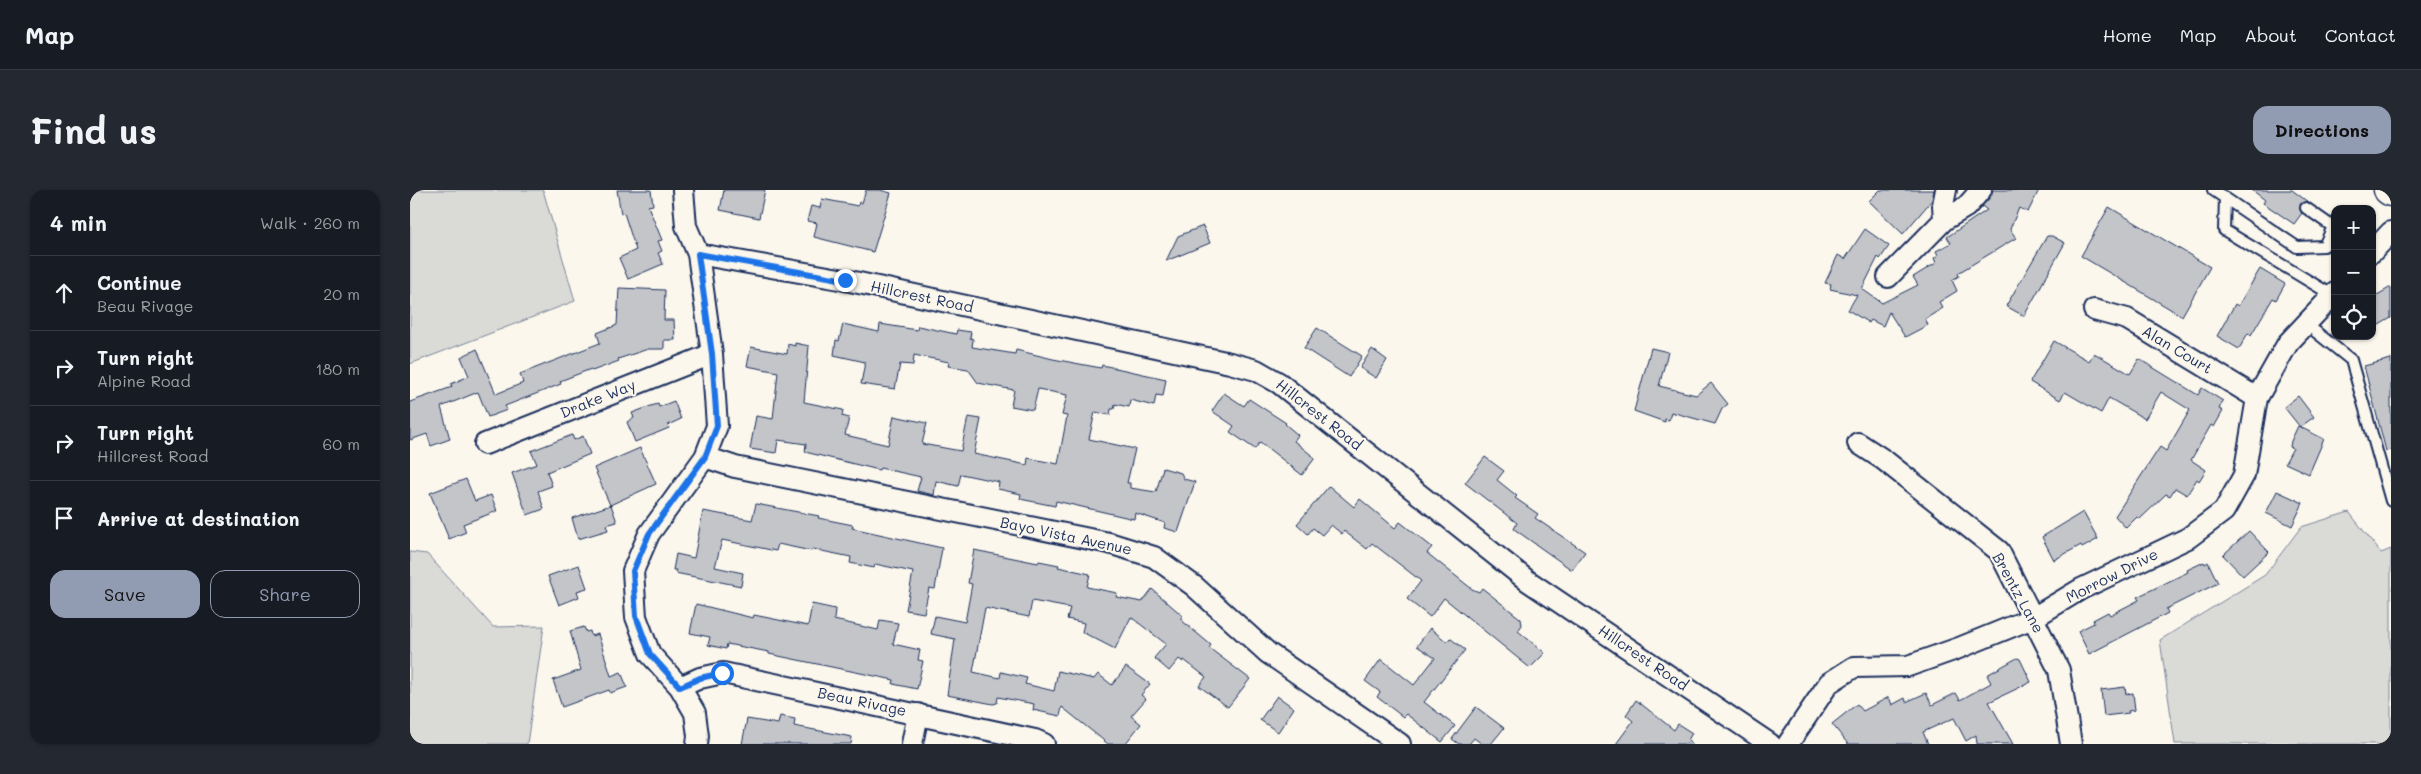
<!DOCTYPE html>
<html lang="en">
<head>
<meta charset="utf-8">
<style>
	body { margin:0; font-family:Mali,sans-serif; background:#242831; color:#f1f3f6 }
	.controls { position:absolute; right:15px; top:15px; display:grid; overflow:hidden; border-radius:10px; box-shadow:0 1px 4px #0004 }
	.controls button { width:45px; height:45px; display:grid; place-items:center; padding:0; border:0; border-bottom:1px solid #363941; background:#171b24; color:#f1f3f6; font:25px sans-serif }
	.stop { position:absolute; width:15px; height:15px; margin:-11px; border:4px solid #1a73e8; border-radius:50%; background:#fff }
	.stop.end { background:#1a73e8; border-color:#fff; box-shadow:0 1px 5px #0008 }
	.list { margin:0; padding:0; list-style:none }
	h2 { display:flex; justify-content:space-between; align-items:center; height:65px; margin:0; padding:0 20px; font-size:21px }
	h2 small { font-size:16px; font-weight:400; color:#9ea1a6 }
	.list li { display:grid; grid-template-columns:32px 1fr auto; gap:15px; align-items:center; box-sizing:border-box; height:75px; padding:0 20px; border-top:1px solid #363941 }
	.list b { display:block; font-size:19px; white-space:nowrap }
	.list p { margin:0; font-size:16px; white-space:nowrap; color:#9ea1a6 }
	.list em { font-size:16px; font-style:normal; color:#9ea1a6 }
	.actions { display:flex; gap:10px; padding:15px 20px }
	.actions a { flex:1; padding:11px 0; border:1px solid #919bb2; border-radius:15px; text-align:center; font-size:18px; color:#919bb2 }
	.actions .main { background:#919bb2; color:#111 }
	.icon { flex:none; width:28px; height:28px; fill:none; stroke:currentColor; stroke-width:2; stroke-linecap:round; stroke-linejoin:round }
	.map { position:relative; flex:none; width:1981px; height:554px; overflow:hidden; border-radius:15px }
	header { display:flex; align-items:center; gap:30px; box-sizing:border-box; height:70px; padding:0 25px; background:#171b24; border-bottom:1px solid #363941 }
	header strong { font-size:24px }
	nav { display:flex; gap:28px; margin-inline-start:auto; font-size:18px }
	.intro { display:flex; align-items:center; justify-content:space-between; box-sizing:border-box; height:120px; padding:0 30px }
	h1 { margin:0; font-size:35px }
	.button { padding:12px 22px; border-radius:15px; background:#919bb2; color:#111; font-size:18px; font-weight:700 }
	main { display:flex; gap:30px; padding:0 30px }
	aside { flex:1; background:#171b24; border-radius:15px; box-shadow:0 1px 4px #0004 }
	.map>svg:first-child { display:block }
	.green { fill:#dadad7; stroke:#7a849a }
	.building { fill:#c3c5c9; stroke:#1b2f5e }
	.lines { fill:none; stroke-linecap:round; stroke-linejoin:round }
	.lane-casing { stroke:#1b2f5e; stroke-width:14 }
	.street-casing { stroke:#1b2f5e; stroke-width:24 }
	.primary-casing { stroke:#1b2f5e; stroke-width:31 }
	.lane { stroke:#fbf7ec; stroke-width:10 }
	.street { stroke:#fbf7ec; stroke-width:20 }
	.primary { stroke:#fbf7ec; stroke-width:28 }
	.route { stroke:#1a73e8; stroke-width:6 }
	.labels { text-anchor:middle; stroke-width:4.5; stroke-linejoin:round; paint-order:stroke }
	.street-label { font-size:15px; fill:#1b2f5e; stroke:#fbf7ec }
</style>
</head>
<body>
<header>
<strong>Map</strong>
<nav><a>Home</a><a>Map</a><a>About</a><a>Contact</a></nav>
</header>
<div class="intro"><h1>Find us</h1><a class="button">Directions</a></div>
<main>
<aside>
<h2>4 min<small>Walk · 260 m</small></h2>
<ul class="list">
<li><svg class="icon" aria-label="ahead" viewBox="0 0 24 24"><path d="M12 20V5M6 11l6-6 6 6"/></svg><div><b>Continue</b><p>Beau Rivage</p></div><em>20 m</em></li>
<li><svg class="icon" aria-label="right" viewBox="0 0 24 24"><path d="M7 20v-9h11M14 6l5 5-5 5"/></svg><div><b>Turn right</b><p>Alpine Road</p></div><em>180 m</em></li>
<li><svg class="icon" aria-label="right" viewBox="0 0 24 24"><path d="M7 20v-9h11M14 6l5 5-5 5"/></svg><div><b>Turn right</b><p>Hillcrest Road</p></div><em>60 m</em></li>
<li><svg class="icon" aria-label="arrive" viewBox="0 0 24 24"><path d="M6 21V4h12l-3 4 3 4H6"/></svg><div><b>Arrive at destination</b></div></li>
</ul>
<div class="actions"><a class="main">Save</a><a>Share</a></div>
</aside>
<div class="map">
<svg width="1981" height="554" viewBox="0 0 1981 554">
	<rect width="100%" height="100%" fill="#fbf7ec"/>
	<filter id="ink" filterUnits="userSpaceOnUse"><feTurbulence type="fractalNoise" baseFrequency=".02" numOctaves="2"/><feDisplacementMap in="SourceGraphic" scale="10" xChannelSelector="R" yChannelSelector="G"/><feConvolveMatrix kernelMatrix="1 2 1 2 8 2 1 2 1" color-interpolation-filters="sRGB"/></filter>
	<g filter="url(#ink)">
		<!-- green -->
		<path class="green" d="M 0,0 L 133,0 L 165,111 L 0,174 Z
			M 1939,322 L 1971,363 L 1981,359 L 1981,554 L 1765,554 L 1750,450 L 1855,385 L 1891,337 Z
			M 0,362 L 17,364 L 83,437 L 134,436 L 117,554 L 0,554 Z"/>
		<!-- building -->
		<path class="building" d="M 207,0 L 241,0 L 243,15 L 238,16 L 252,50 L 248,51 L 252,61 L 248,63 L 253,74 L 218,89 L 209,68 L 226,60 L 214,23 L 211,24 Z
			M 314,0 L 355,0 L 349,28 L 310,20 Z
			M 456,0 L 470,0 L 481,3 L 463,62 L 404,47 L 407,33 L 397,31 L 401,16 L 410,18 L 412,9 L 448,16 L 449,12 L 452,13 Z
			M 1470,0 L 1524,0 L 1522,10 L 1493,44 L 1459,11 Z
			M 1583,0 L 1629,0 L 1618,22 L 1609,18 L 1600,39 L 1606,48 L 1548,83 L 1549,86 L 1542,90 L 1547,101 L 1529,112 L 1533,118 L 1515,129 L 1518,135 L 1495,147 L 1479,122 L 1473,136 L 1461,130 L 1459,133 L 1438,120 L 1447,105 L 1420,99 L 1421,94 L 1415,93 L 1428,65 L 1435,69 L 1455,39 L 1479,56 L 1470,69 L 1468,67 L 1452,99 L 1472,113 L 1508,95 L 1503,87 L 1526,73 L 1524,68 L 1528,65 L 1526,61 L 1541,53 L 1537,47 L 1577,20 L 1572,16 L 1580,7 Z
			M 1842,0 L 1882,0 L 1898,12 L 1890,14 L 1892,23 L 1884,34 L 1853,13 L 1855,10 Z
			M 1699,17 L 1800,77 L 1772,126 L 1671,66 Z
			M 793,36 L 800,53 L 756,71 L 768,46 Z
			M 1637,46 L 1642,46 L 1655,53 L 1614,126 L 1596,116 Z
			M 1850,79 L 1875,94 L 1866,110 L 1863,108 L 1841,145 L 1838,143 L 1829,159 L 1807,146 L 1825,114 L 1828,116 Z
			M 1981,97 L 1981,128 L 1962,139 L 1962,108 Z
			M 209,98 L 255,100 L 254,130 L 264,130 L 265,150 L 254,150 L 254,159 L 238,159 L 208,169 L 209,171 L 182,181 L 181,179 L 150,191 L 151,194 L 95,216 L 97,220 L 78,227 L 68,202 L 31,217 L 40,249 L 21,256 L 17,244 L 0,250 L 0,212 L 42,197 L 41,194 L 59,186 L 51,167 L 67,159 L 86,204 L 113,193 L 110,184 L 190,153 L 187,143 L 207,135 Z
			M 433,134 L 469,142 L 470,134 L 507,140 L 508,136 L 546,144 L 547,140 L 561,142 L 560,148 L 563,149 L 562,157 L 605,164 L 606,160 L 643,169 L 691,178 L 692,175 L 756,189 L 753,206 L 746,205 L 744,216 L 720,210 L 719,217 L 705,214 L 704,219 L 701,219 L 700,225 L 685,222 L 679,249 L 725,259 L 717,293 L 720,293 L 720,298 L 746,302 L 753,278 L 771,283 L 774,289 L 785,292 L 768,342 L 754,338 L 755,333 L 725,323 L 724,329 L 646,311 L 645,316 L 610,309 L 611,304 L 588,299 L 589,292 L 551,284 L 548,296 L 526,291 L 524,305 L 507,301 L 511,287 L 470,278 L 469,280 L 395,262 L 396,254 L 368,250 L 366,263 L 340,259 L 346,226 L 363,229 L 368,182 L 337,176 L 341,157 L 377,164 L 378,154 L 385,156 L 385,153 L 399,156 L 394,212 L 433,220 L 432,226 L 439,228 L 435,245 L 478,255 L 484,226 L 517,233 L 512,254 L 551,261 L 558,227 L 571,229 L 564,264 L 617,275 L 618,268 L 648,274 L 657,226 L 652,225 L 657,205 L 628,199 L 623,220 L 601,216 L 604,200 L 568,193 L 558,179 L 538,176 L 539,172 L 504,165 L 503,175 L 490,174 L 485,199 L 451,194 L 455,172 L 424,165 L 426,150 L 429,151 Z
			M 907,138 L 952,166 L 939,187 L 894,158 Z
			M 1644,151 L 1679,171 L 1684,163 L 1720,184 L 1729,169 L 1788,205 L 1792,198 L 1813,211 L 1809,219 L 1813,221 L 1804,237 L 1801,235 L 1781,270 L 1796,280 L 1789,291 L 1787,289 L 1777,305 L 1765,298 L 1760,306 L 1756,304 L 1730,329 L 1727,327 L 1716,338 L 1705,326 L 1750,257 L 1756,261 L 1780,220 L 1751,202 L 1735,229 L 1699,208 L 1691,223 L 1655,202 L 1650,210 L 1620,192 Z
			M 1241,158 L 1258,162 L 1249,196 L 1286,205 L 1301,193 L 1318,214 L 1312,219 L 1305,234 L 1261,222 L 1259,230 L 1255,229 L 1255,232 L 1224,221 Z
			M 962,159 L 977,170 L 966,188 L 950,178 Z
			M 1981,169 L 1981,260 L 1976,261 L 1954,176 Z
			M 814,203 L 834,216 L 839,209 L 876,233 L 875,234 L 888,245 L 884,251 L 905,268 L 892,285 L 850,252 L 845,259 L 820,242 L 824,236 L 802,221 Z
			M 1888,206 L 1904,227 L 1890,237 L 1874,217 Z
			M 264,211 L 271,229 L 258,235 L 259,238 L 225,252 L 217,232 L 224,228 L 222,223 L 241,216 L 248,214 L 249,217 Z
			M 1888,236 L 1914,249 L 1899,284 L 1875,273 L 1883,258 L 1880,257 L 1881,251 Z
			M 162,245 L 164,250 L 173,246 L 180,264 L 137,282 L 142,296 L 128,301 L 134,319 L 117,325 L 102,283 L 127,274 L 121,261 Z
			M 230,258 L 246,294 L 200,315 L 184,278 Z
			M 1075,267 L 1094,281 L 1087,290 L 1107,306 L 1105,308 L 1128,324 L 1125,328 L 1175,362 L 1162,380 L 1104,339 L 1107,333 L 1055,293 Z
			M 56,289 L 65,311 L 81,305 L 87,321 L 53,334 L 56,342 L 39,349 L 20,303 Z
			M 919,296 L 944,317 L 950,309 L 985,338 L 990,332 L 1022,357 L 1017,363 L 1062,399 L 1069,402 L 1072,398 L 1111,429 L 1112,435 L 1108,441 L 1135,463 L 1120,478 L 1034,408 L 1020,427 L 997,409 L 1011,391 L 962,353 L 957,359 L 934,341 L 932,344 L 921,335 L 912,345 L 903,338 L 898,344 L 887,334 Z
			M 1867,301 L 1893,313 L 1882,336 L 1856,323 Z
			M 346,314 L 409,326 L 408,328 L 443,335 L 442,338 L 532,358 L 525,399 L 519,398 L 514,423 L 496,420 L 503,382 L 465,374 L 464,378 L 440,373 L 441,367 L 402,359 L 401,361 L 368,354 L 366,361 L 312,350 L 305,377 L 333,383 L 331,396 L 265,383 L 266,380 L 263,380 L 266,364 L 284,368 L 293,321 L 342,330 Z
			M 201,315 L 207,332 L 196,335 L 198,340 L 168,349 L 162,328 Z
			M 1673,322 L 1688,349 L 1672,358 L 1671,355 L 1644,370 L 1632,347 Z
			M 1839,341 L 1859,362 L 1833,386 L 1813,365 Z
			M 564,360 L 628,373 L 629,371 L 649,375 L 648,377 L 680,384 L 677,397 L 707,403 L 706,407 L 732,412 L 742,399 L 773,426 L 770,429 L 801,455 L 799,458 L 840,489 L 818,517 L 789,496 L 796,487 L 774,470 L 773,472 L 769,469 L 759,481 L 744,468 L 756,454 L 721,427 L 705,459 L 672,442 L 674,433 L 657,429 L 660,418 L 622,411 L 619,427 L 575,418 L 563,482 L 590,488 L 591,482 L 617,488 L 615,494 L 644,501 L 648,481 L 684,489 L 688,484 L 702,495 L 716,477 L 740,494 L 731,505 L 736,509 L 721,526 L 731,534 L 715,554 L 698,554 L 652,517 L 650,526 L 623,520 L 624,514 L 588,507 L 587,513 L 583,514 L 537,505 L 545,449 L 521,444 L 525,426 L 555,432 L 562,394 L 558,393 Z
			M 1794,372 L 1795,374 L 1798,372 L 1808,393 L 1756,419 L 1758,423 L 1679,464 L 1668,441 L 1684,433 L 1683,430 L 1698,422 L 1700,425 L 1729,410 L 1727,407 L 1778,382 L 1777,380 Z
			M 169,375 L 177,398 L 167,401 L 169,407 L 149,415 L 138,386 Z
			M 286,414 L 343,428 L 344,425 L 398,436 L 402,414 L 425,419 L 424,430 L 468,440 L 470,430 L 488,433 L 483,454 L 510,460 L 508,470 L 513,471 L 507,499 L 483,494 L 484,490 L 359,464 L 359,462 L 317,454 L 316,459 L 298,455 L 300,447 L 280,443 Z
			M 174,437 L 176,442 L 180,441 L 181,446 L 188,444 L 201,486 L 211,482 L 217,497 L 200,503 L 199,500 L 152,517 L 143,490 L 171,480 L 160,441 Z
			M 1020,438 L 1037,452 L 1040,448 L 1055,460 L 1014,512 L 1045,536 L 1032,552 L 996,524 L 993,527 L 967,507 L 970,502 L 955,491 L 971,469 L 1004,495 L 1025,468 L 1007,456 Z
			M 1607,468 L 1610,469 L 1621,492 L 1579,512 L 1603,554 L 1567,554 L 1566,545 L 1556,551 L 1544,528 L 1513,542 L 1518,554 L 1438,554 L 1422,534 L 1447,514 L 1453,521 L 1479,507 L 1482,515 L 1495,508 L 1496,512 L 1516,503 L 1522,515 L 1546,503 L 1550,510 L 1581,493 L 1577,485 Z
			M 1715,497 L 1716,504 L 1723,503 L 1725,520 L 1718,521 L 1719,523 L 1694,526 L 1691,500 Z
			M 867,506 L 884,518 L 868,542 L 850,530 Z
			M 1226,510 L 1264,540 L 1268,534 L 1282,543 L 1278,550 L 1283,554 L 1206,554 L 1223,531 L 1216,525 Z
			M 1066,517 L 1094,538 L 1081,554 L 1072,554 L 1064,548 L 1059,554 L 1049,554 L 1042,549 Z
			M 370,526 L 385,529 L 384,536 L 442,547 L 441,554 L 332,554 L 337,529 L 368,534 Z"/>
		<g class="lines">
			<!-- lane casing -->
			<g class="lane-casing">
				<path id="lane" d="M 1803,0 L 1815,8 L 1814,40 L 1922,105
					M 1815,8 L 1887,57 L 1914,56 L 1923,37 L 1896,18
					M 1896,134 L 1941,170 L 1981,311"/>
			</g>
			<!-- street casing -->
			<g class="street-casing">
				<path id="street" d="M 273,0 L 276,36 L 288,64 L 302,164 L 307,236 L 295,267 L 239,344 L 223,381 L 226,427 L 240,464 L 270,497 L 285,523 L 288,546 L 287,554
					M 1534,30 L 1533,15 L 1536,0
					M 1962,62 L 1981,42
					M 288,64 L 435,90 L 820,173 L 846,180 L 869,193 L 1118,391 L 1360,554
					M 1478,87 L 1534,30 L 1556,17 L 1571,0
					M 1684,120 L 1717,129 L 1847,208
					M 1448,253 L 1474,270 L 1589,361 L 1649,480 L 1661,554
					M 75,254 L 302,164
					M 295,267 L 325,277 L 699,353 L 744,367 L 784,396 L 858,463 L 990,554
					M 270,497 L 290,488 L 313,483 L 625,550 L 634,554
					M 502,554 L 508,524
					M 1378,554 L 1419,493 L 1444,477 L 1498,476 L 1549,458 L 1623,428 L 1671,399 L 1778,348 L 1814,321 L 1834,285 L 1847,208 L 1878,153 L 1925,103"/>
			</g>
			<!-- primary casing -->
			<g class="primary-casing">
				<path id="primary" d="M 1978,0 L 1981,2"/>
			</g>
			<!-- lane -->
			<use href="#lane" class="lane"/>
			<!-- street -->
			<use href="#street" class="street"/>
			<!-- primary -->
			<use href="#primary" class="primary"/>
		</g>
	</g>
	<g class="lines" filter="url(#ink)">
		<!-- route -->
		<path class="route" d="M 312,483 L 290,488 L 270,497 L 240,464 L 226,426 L 223,381 L 239,344 L 295,267 L 307,236 L 302,164 L 288,64 L 435,90"/>
	</g>
	<g class="labels">
		<!-- street labels -->
		<g class="street-label">
			<text transform="translate(512 107) rotate(12)" y="5">Hillcrest Road</text>
			<text transform="translate(1767 160) rotate(31)" y="5">Alan Court</text>
			<text transform="translate(188 209) rotate(-22)" y="5">Drake Way</text>
			<text transform="translate(909 225) rotate(38)" y="5">Hillcrest Road</text>
			<text transform="translate(656 346) rotate(12)" y="5">Bayo Vista Avenue</text>
			<text transform="translate(1702 386) rotate(-27)" y="5">Morrow Drive</text>
			<text transform="translate(1608 403) rotate(61)" y="5">Brentz Lane</text>
			<text transform="translate(1233 468) rotate(34)" y="5">Hillcrest Road</text>
			<text transform="translate(452 512) rotate(12)" y="5">Beau Rivage</text>
		</g>
	</g>
</svg>
<div class="controls">
<button>+</button>
<button>−</button>
<button><svg class="icon" aria-label="locate" viewBox="0 0 24 24"><circle cx="12" cy="12" r="6"/><path d="M12 2v4M12 18v4M2 12h4M18 12h4"/></svg></button>
</div>
<div class="stop" style="left:312px;top:483px"></div>
<div class="stop end" style="left:435px;top:90px"></div>
</div>
</main>
</body>
</html>
